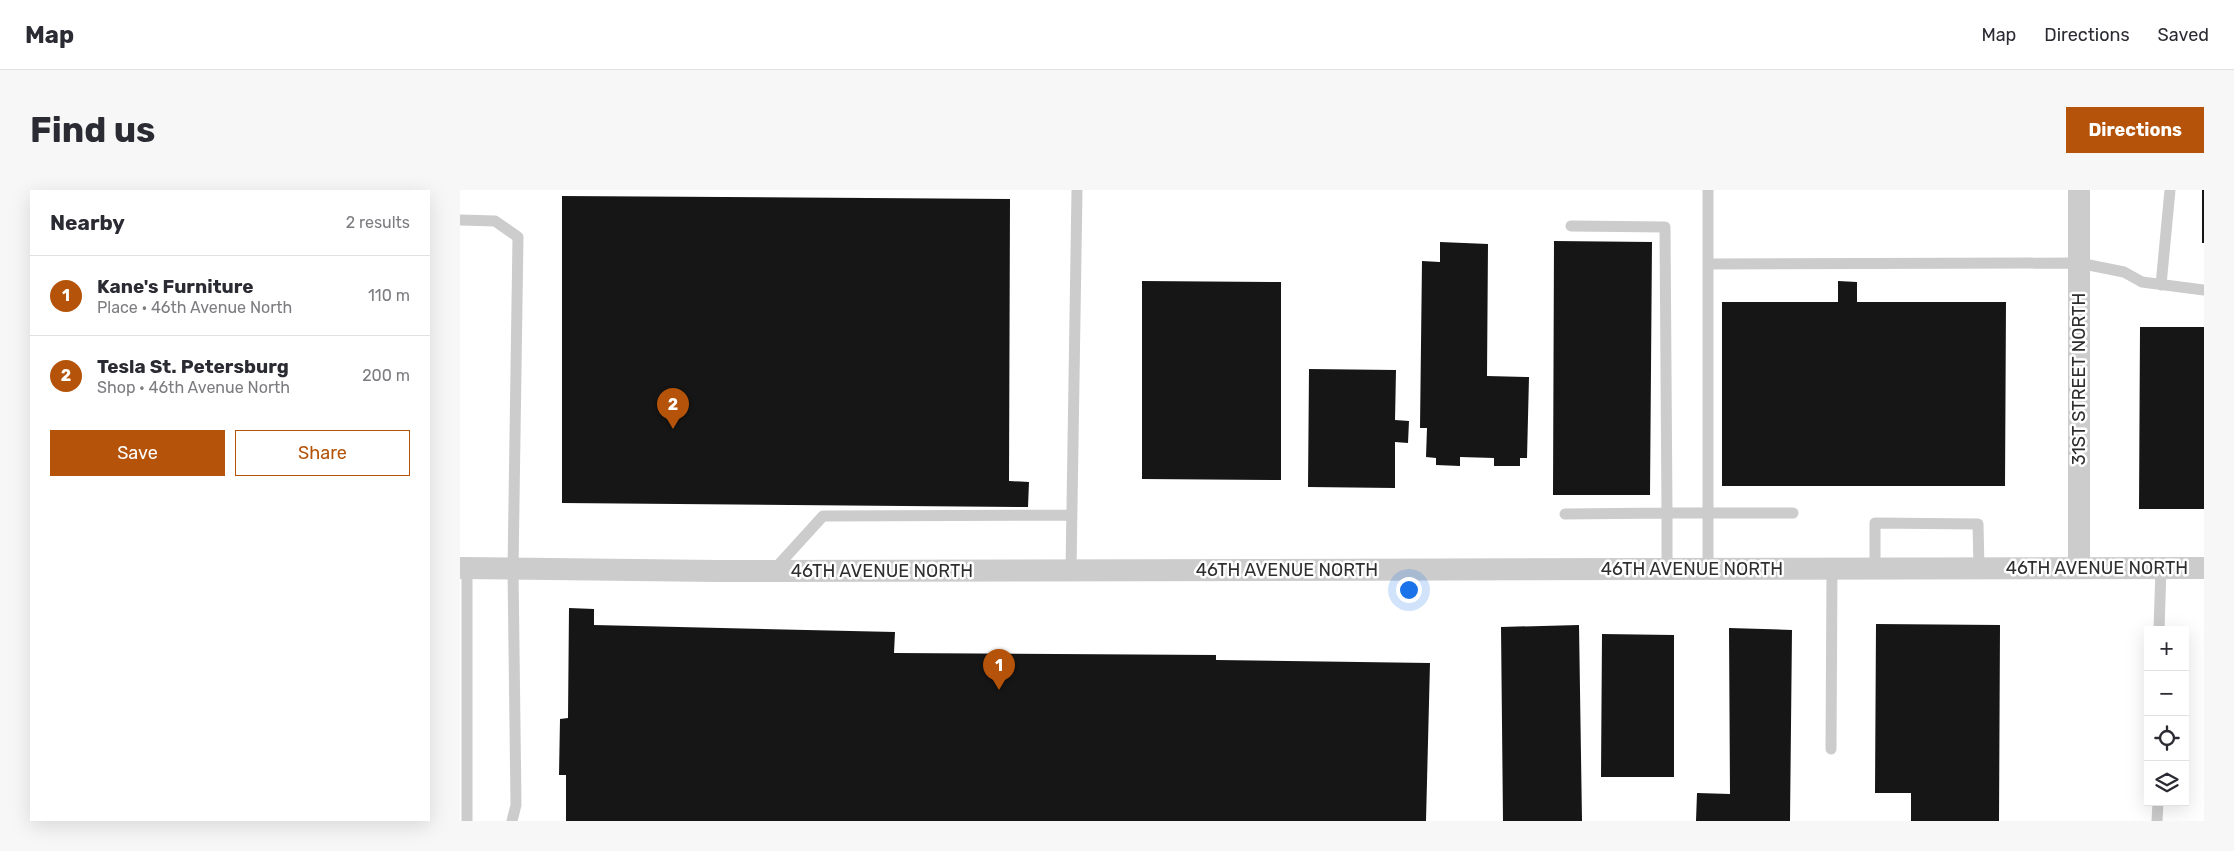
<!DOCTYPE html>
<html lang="en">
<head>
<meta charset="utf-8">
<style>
	body { margin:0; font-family:Rubik,sans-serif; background:#f7f7f7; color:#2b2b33 }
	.controls { position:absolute; right:15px; bottom:15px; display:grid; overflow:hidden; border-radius:0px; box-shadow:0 5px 20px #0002 }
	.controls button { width:45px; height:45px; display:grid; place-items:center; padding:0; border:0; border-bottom:1px solid #e1e1e2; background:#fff; color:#2b2b33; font:25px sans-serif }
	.you { position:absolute; left:948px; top:399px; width:18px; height:18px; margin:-12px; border:4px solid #fff; border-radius:50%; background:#1a73e8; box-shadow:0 0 0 8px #1a73e833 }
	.badge { display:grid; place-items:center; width:32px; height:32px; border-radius:50%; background:#b45309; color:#fff; font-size:16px; font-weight:700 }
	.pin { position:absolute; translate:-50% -41px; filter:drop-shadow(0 1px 2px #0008) }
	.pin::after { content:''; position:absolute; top:26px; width:18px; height:15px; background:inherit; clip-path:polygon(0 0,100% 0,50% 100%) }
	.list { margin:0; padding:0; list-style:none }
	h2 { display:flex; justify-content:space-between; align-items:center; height:65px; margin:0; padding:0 20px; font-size:21px }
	h2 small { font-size:16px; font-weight:400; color:#7c7c81 }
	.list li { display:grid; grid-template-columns:32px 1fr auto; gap:15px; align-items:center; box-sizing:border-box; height:80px; padding:0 20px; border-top:1px solid #e1e1e2 }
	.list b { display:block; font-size:19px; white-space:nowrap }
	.list p { margin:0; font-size:16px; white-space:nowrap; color:#7c7c81 }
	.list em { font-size:16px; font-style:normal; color:#7c7c81 }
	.actions { display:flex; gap:10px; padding:15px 20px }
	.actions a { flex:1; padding:11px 0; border:1px solid #b45309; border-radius:0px; text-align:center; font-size:18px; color:#b45309 }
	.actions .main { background:#b45309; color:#fff }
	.icon { flex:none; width:28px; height:28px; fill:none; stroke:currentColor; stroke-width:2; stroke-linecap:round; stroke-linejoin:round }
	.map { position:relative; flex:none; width:1744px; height:631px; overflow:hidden; border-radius:0px }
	header { display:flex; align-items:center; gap:30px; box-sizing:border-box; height:70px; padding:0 25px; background:#fff; border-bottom:1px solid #e1e1e2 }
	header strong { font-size:24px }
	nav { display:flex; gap:28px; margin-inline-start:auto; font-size:18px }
	.intro { display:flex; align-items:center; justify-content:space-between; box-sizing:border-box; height:120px; padding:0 30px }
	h1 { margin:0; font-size:35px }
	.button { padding:12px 22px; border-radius:0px; background:#b45309; color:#fff; font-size:18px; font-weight:700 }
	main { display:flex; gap:30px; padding:0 30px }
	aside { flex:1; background:#fff; border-radius:0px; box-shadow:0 5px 20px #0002 }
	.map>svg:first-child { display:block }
	.building { fill:#161616 }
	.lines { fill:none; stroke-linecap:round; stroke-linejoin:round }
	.lane { stroke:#ccc; stroke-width:11 }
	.street { stroke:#ccc; stroke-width:22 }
	.labels { text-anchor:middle; stroke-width:5; stroke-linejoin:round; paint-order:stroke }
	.street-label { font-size:18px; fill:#2f2f2f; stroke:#fff }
</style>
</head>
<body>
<header>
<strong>Map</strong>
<nav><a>Map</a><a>Directions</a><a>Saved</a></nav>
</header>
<div class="intro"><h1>Find us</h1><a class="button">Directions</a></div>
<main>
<aside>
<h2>Nearby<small>2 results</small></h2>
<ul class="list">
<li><span class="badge">1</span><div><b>Kane's Furniture</b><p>Place · 46th Avenue North</p></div><em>110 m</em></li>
<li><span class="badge">2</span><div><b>Tesla St. Petersburg</b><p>Shop · 46th Avenue North</p></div><em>200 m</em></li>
</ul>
<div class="actions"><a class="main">Save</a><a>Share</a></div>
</aside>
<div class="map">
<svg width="1744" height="631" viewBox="0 0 1744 631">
	<rect width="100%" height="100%" fill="#fff"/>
	<!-- building -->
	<path class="building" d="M 1742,0 L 1744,0 L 1744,53 L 1742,53 Z
		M 102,6 L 550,9 L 549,291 L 569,292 L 568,317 L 102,313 Z
		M 1094,51 L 1192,52 L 1190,305 L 1093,305 Z
		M 980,52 L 1028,54 L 1027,186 L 1069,187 L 1067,268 L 1060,268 L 1060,276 L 1034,276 L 1034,268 L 1000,267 L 1000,276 L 976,275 L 976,268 L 966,267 L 967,238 L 960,238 L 962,71 L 980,72 Z
		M 682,91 L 821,92 L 821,290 L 682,289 Z
		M 1378,91 L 1397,92 L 1397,112 L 1546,112 L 1545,296 L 1262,296 L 1262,112 L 1378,112 Z
		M 1680,137 L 1744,137 L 1744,319 L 1679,319 Z
		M 849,179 L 936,180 L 935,230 L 949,231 L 948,253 L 935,252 L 935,298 L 848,297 Z
		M 109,418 L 134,419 L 134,435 L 435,442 L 434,463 L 756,465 L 756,470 L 970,473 L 966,631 L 106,631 L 106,585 L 99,585 L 100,529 L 108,528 Z
		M 1416,434 L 1540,435 L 1539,631 L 1451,631 L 1451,603 L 1415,603 Z
		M 1119,435 L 1122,631 L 1043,631 L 1041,437 Z
		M 1269,438 L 1332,440 L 1330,631 L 1236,631 L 1237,603 L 1270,604 Z
		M 1142,444 L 1214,445 L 1214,587 L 1141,587 Z"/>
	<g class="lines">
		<!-- lane -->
		<path class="lane" d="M 1248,0 L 1248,380
			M 0,30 L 35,31 L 58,47 L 53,379 L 56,615 L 52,631
			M 1111,36 L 1205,37 L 1207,323 L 1333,323
			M 1248,74 L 1619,73 L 1664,82 L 1682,92 L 1744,100
			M 1701,95 L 1710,0
			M 1105,324 L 1207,323 L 1207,379
			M 7,378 L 7,631
			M 1415,379 L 1415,333 L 1518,334 L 1519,378
			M 611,380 L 617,0
			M 313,381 L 363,326 L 612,325
			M 1699,440 L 1701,378
			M 1371,559 L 1372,379
			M 1697,631 L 1698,612"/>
		<!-- street -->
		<path class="street" d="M 1619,0 L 1619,378
			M 0,378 L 258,381 L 1744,378"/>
	</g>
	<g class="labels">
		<!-- street labels -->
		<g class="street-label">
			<text transform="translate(1619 189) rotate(-90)" y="6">31ST STREET NORTH</text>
			<text x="1637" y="384">46TH AVENUE NORTH</text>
			<text x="1232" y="385">46TH AVENUE NORTH</text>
			<text x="827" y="386">46TH AVENUE NORTH</text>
			<text x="422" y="387">46TH AVENUE NORTH</text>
		</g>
	</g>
</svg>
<div class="controls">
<button>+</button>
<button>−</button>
<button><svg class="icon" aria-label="locate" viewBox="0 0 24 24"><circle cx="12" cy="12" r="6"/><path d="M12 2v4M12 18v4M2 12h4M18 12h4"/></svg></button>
<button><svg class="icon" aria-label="layers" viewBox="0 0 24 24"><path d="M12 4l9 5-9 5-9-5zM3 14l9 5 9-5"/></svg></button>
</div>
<div class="you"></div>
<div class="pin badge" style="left:539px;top:500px">1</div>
<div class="pin badge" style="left:213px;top:239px">2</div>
</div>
</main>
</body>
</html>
